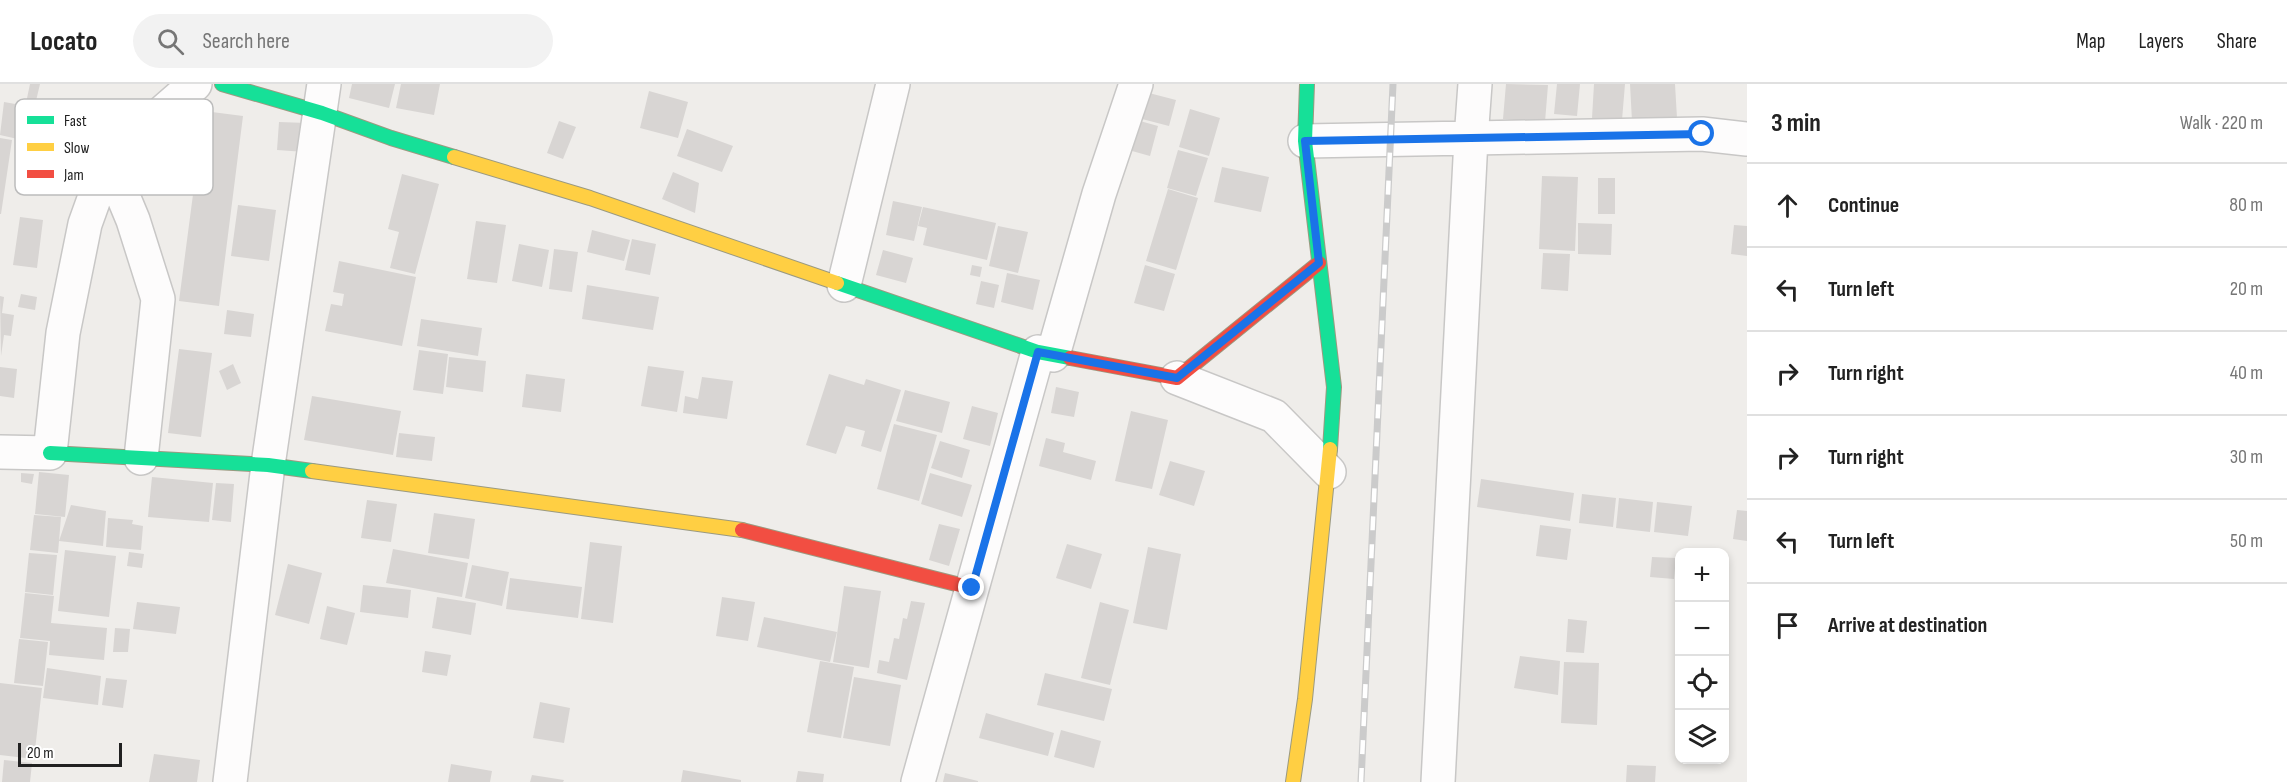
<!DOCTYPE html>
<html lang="en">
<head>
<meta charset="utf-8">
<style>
	body { margin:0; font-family:"Sofia Sans Condensed",sans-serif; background:#f2f2f2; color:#222 }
	.controls { position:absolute; right:18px; bottom:18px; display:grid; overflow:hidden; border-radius:12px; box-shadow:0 3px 9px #0003 }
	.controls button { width:54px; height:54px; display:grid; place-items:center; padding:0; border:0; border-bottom:2px solid #e0e0e0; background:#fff; color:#222; font:30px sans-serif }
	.scale { position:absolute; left:18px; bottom:15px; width:104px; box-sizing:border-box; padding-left:6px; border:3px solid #212121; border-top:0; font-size:16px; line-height:21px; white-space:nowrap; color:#212121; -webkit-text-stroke:4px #fff; paint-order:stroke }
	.stop { position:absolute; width:18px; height:18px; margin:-14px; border:4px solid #1a73e8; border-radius:50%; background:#fff }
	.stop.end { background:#1a73e8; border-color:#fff; box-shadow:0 2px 6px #0008 }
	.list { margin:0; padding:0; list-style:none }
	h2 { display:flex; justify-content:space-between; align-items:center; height:78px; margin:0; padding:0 24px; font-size:26px }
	h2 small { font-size:20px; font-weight:400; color:#767676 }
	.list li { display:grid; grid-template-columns:39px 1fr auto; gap:18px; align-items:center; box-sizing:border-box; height:84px; padding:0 24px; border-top:2px solid #e0e0e0 }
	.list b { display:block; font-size:22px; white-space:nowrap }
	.list em { font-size:20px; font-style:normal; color:#767676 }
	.icon { flex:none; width:33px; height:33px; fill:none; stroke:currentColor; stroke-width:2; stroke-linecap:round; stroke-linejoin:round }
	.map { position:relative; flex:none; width:1747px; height:698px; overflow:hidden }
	header { display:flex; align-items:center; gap:36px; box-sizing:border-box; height:84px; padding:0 30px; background:#fff; border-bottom:2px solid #e0e0e0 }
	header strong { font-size:28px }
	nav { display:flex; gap:33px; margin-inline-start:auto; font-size:21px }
	.search { width:420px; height:54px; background:#f2f2f2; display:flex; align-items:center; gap:15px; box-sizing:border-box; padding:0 21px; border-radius:33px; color:#767676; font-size:22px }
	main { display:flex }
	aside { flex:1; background:#fff }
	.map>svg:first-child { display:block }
	.building { fill:#d8d5d3 }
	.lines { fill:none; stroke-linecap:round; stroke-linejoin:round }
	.street-casing { stroke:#c8c7c6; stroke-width:36 }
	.fast-casing { stroke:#9b9a80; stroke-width:16 }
	.slow-casing { stroke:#9b9a80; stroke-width:16 }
	.jam-casing { stroke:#9b9a80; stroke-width:16 }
	.street { stroke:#fdfcfc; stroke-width:33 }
	.fast { stroke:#16e098; stroke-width:14 }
	.slow { stroke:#ffcf43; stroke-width:14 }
	.jam { stroke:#f24e42; stroke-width:14 }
	.rail-casing { stroke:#cbcbcb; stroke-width:7 }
	.rail { stroke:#fff; stroke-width:4.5; stroke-dasharray:14; stroke-linecap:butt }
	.route { stroke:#1a73e8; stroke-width:8 }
	.key { fill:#fff; stroke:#bcbcbc; stroke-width:1.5 }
	.key-label { font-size:16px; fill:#212121 }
</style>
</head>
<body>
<header>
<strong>Locato</strong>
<div class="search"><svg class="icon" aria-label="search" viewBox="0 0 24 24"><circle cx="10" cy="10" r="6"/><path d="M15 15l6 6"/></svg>Search here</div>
<nav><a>Map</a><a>Layers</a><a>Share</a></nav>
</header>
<main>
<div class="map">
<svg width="1747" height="698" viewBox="0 0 1747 698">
	<rect width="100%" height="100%" fill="#efedea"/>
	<!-- building -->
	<path class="building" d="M 30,0 L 40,0 L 35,21 L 26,19 Z
		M 352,0 L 395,0 L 389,24 L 349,14 Z
		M 401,0 L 440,0 L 434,31 L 396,24 Z
		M 1506,0 L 1548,1 L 1545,38 L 1503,35 Z
		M 1557,0 L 1580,0 L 1577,32 L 1554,30 Z
		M 1594,0 L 1625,0 L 1622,36 L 1592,34 Z
		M 1630,0 L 1675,0 L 1677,34 L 1632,37 Z
		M 649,7 L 688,18 L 678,54 L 640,44 Z
		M 1149,9 L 1176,16 L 1169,42 L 1142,35 Z
		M 4,18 L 38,24 L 31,58 L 0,51 Z
		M 1190,25 L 1220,34 L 1209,72 L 1179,63 Z
		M 204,27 L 243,32 L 219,222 L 179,217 Z
		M 559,37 L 576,43 L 563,75 L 547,69 Z
		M 1140,37 L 1158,42 L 1150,72 L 1132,67 Z
		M 279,38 L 307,39 L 305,68 L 277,66 Z
		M 687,45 L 733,62 L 722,88 L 677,72 Z
		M 0,54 L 12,56 L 1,130 L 0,130 Z
		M 1178,66 L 1208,74 L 1196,112 L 1167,104 Z
		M 1222,83 L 1269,93 L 1261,128 L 1214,118 Z
		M 673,88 L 699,99 L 695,129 L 662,115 Z
		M 402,90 L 439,100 L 415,190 L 390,184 L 399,148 L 388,145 Z
		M 1542,92 L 1578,93 L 1575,167 L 1539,165 Z
		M 1598,94 L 1615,94 L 1615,130 L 1598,130 Z
		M 1168,105 L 1198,114 L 1176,186 L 1146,177 Z
		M 893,117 L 922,123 L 914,157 L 886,151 Z
		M 238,121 L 276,126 L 269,177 L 231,172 Z
		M 923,123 L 996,139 L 987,176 L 923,161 L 927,144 L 918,142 Z
		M 20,133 L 43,136 L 37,184 L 13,181 Z
		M 476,137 L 506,141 L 497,199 L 467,195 Z
		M 1578,139 L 1612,140 L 1611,171 L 1578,170 Z
		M 1734,141 L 1747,142 L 1747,172 L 1731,170 Z
		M 998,142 L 1028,148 L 1018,189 L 989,182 Z
		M 592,146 L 630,156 L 624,177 L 587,168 Z
		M 632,155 L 656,160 L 650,191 L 625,186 Z
		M 519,160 L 549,166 L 542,203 L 512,197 Z
		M 554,165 L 578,168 L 572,208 L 549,205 Z
		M 883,166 L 913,174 L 906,199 L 876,191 Z
		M 1543,169 L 1570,170 L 1568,207 L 1541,205 Z
		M 339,177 L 416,193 L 402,262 L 325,247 L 331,220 L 342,222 L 344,210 L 333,208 Z
		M 972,181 L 982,183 L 980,193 L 970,191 Z
		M 1145,181 L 1175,190 L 1164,227 L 1134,219 Z
		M 1007,189 L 1040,196 L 1033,226 L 1001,218 Z
		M 981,197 L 999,201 L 994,224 L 976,220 Z
		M 587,201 L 659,213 L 653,246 L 582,235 Z
		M 21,210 L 37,213 L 35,226 L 18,223 Z
		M 0,212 L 4,213 L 2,229 L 14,231 L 11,252 L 4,251 L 1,272 Z
		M 227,226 L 254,230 L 251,253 L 224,250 Z
		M 421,235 L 482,244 L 478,272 L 417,262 Z
		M 179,265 L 212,269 L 201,353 L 168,349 Z
		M 419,266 L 448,270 L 443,310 L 413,306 Z
		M 449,273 L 486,277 L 483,308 L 446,303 Z
		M 233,280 L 241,299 L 227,306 L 219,287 Z
		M 648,282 L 684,287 L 677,328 L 641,322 Z
		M 0,283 L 17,285 L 14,314 L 0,312 Z
		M 526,290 L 565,295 L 561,328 L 522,323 Z
		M 829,290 L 864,301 L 866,295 L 901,306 L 881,368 L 861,362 L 865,347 L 846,342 L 836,370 L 806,361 Z
		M 702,293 L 733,297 L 727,335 L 683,329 L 685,312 L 698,315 Z
		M 1056,303 L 1079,308 L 1074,333 L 1051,329 Z
		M 905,306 L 950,318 L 942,349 L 896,337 Z
		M 312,312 L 401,327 L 393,371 L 304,356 Z
		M 972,322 L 998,329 L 990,362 L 963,355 Z
		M 1131,327 L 1168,336 L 1152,405 L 1115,397 Z
		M 894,340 L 937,351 L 919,417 L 877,405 Z
		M 399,349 L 435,353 L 432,377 L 396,373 Z
		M 1046,354 L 1065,359 L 1063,368 L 1096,377 L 1091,396 L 1039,382 Z
		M 940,357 L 970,366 L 962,394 L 931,384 Z
		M 1170,377 L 1205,387 L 1194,422 L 1159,411 Z
		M 39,388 L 69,391 L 65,433 L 35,430 Z
		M 21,389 L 34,390 L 32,400 L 21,398 Z
		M 930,389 L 972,401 L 962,433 L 921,420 Z
		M 152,393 L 213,399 L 209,438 L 148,433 Z
		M 1481,395 L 1574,409 L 1570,437 L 1477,423 Z
		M 216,399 L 234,400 L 231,438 L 212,436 Z
		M 1582,410 L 1616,414 L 1613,443 L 1579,439 Z
		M 1619,414 L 1653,418 L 1650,448 L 1616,444 Z
		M 367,416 L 397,420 L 391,458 L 361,454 Z
		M 1657,418 L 1692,422 L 1688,452 L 1654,448 Z
		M 71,421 L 106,427 L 103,462 L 59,457 L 58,469 L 30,466 L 34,431 L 61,433 L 59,457 Z
		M 1737,426 L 1747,427 L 1747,457 L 1733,455 Z
		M 434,429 L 475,435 L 469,475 L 428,469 Z
		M 108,434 L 133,436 L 132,440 L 143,442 L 141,466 L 106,463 Z
		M 939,440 L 960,445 L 949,482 L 929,476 Z
		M 1540,441 L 1571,445 L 1567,476 L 1536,472 Z
		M 590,458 L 622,462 L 613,539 L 581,535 Z
		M 1067,460 L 1102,470 L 1091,505 L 1056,494 Z
		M 1148,463 L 1181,470 L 1167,546 L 1133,539 Z
		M 393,465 L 468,479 L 462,513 L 386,499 Z
		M 65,466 L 116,472 L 109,533 L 58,527 Z
		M 129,468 L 144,470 L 142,484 L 127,482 Z
		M 29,469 L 57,471 L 53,511 L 25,508 Z
		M 1652,473 L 1676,474 L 1674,495 L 1650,493 Z
		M 288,480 L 322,489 L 309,540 L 275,531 Z
		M 472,481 L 509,488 L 502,522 L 465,514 Z
		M 510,494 L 582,503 L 578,534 L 506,525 Z
		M 363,501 L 411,506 L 408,534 L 360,528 Z
		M 844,502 L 881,507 L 869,584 L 833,578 Z
		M 25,509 L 54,512 L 51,539 L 107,544 L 104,576 L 49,571 L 50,557 L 20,554 Z
		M 437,513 L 476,519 L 471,551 L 432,544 Z
		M 722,513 L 755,518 L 748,557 L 716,552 Z
		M 911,517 L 925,519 L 907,596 L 877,589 L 879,576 L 889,578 L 894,554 L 899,555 L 903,534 L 907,535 Z
		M 137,518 L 180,523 L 176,550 L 133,545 Z
		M 1100,518 L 1129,526 L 1110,601 L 1081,594 Z
		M 327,522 L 355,529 L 347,561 L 320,555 Z
		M 764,533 L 837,548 L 830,578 L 757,563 Z
		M 1568,535 L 1587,537 L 1584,569 L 1566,568 Z
		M 115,544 L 130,545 L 128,568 L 113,568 Z
		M 19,555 L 48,558 L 43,602 L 14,599 Z
		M 425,567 L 451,571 L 447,592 L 422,588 Z
		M 1520,572 L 1560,577 L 1558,611 L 1514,604 Z
		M 820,577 L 854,583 L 841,654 L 807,648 Z
		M 1564,578 L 1599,579 L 1597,641 L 1561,639 Z
		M 47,584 L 101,592 L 98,621 L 43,614 Z
		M 1045,589 L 1112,605 L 1104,637 L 1037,621 Z
		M 854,593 L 901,601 L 890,662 L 843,654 Z
		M 106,594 L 127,596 L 123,624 L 102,621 Z
		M 0,599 L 42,604 L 34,675 L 0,671 Z
		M 540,618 L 570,624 L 564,659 L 533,654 Z
		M 986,629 L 1054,649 L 1048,672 L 979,654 Z
		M 1061,646 L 1101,657 L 1094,684 L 1054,673 Z
		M 154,670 L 200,676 L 197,698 L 149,698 Z
		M 4,676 L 32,679 L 30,698 L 2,698 Z
		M 451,680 L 492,687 L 490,698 L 448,698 Z
		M 1627,681 L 1656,682 L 1655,698 L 1626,698 Z
		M 683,686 L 741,696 L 741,698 L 681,698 Z
		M 798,687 L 824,690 L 823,698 L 796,698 Z
		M 945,689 L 978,697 L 978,698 L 943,698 Z
		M 532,691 L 564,696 L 563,698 L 530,698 Z"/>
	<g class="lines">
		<!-- street casing -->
		<g class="street-casing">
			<path id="street" d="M 1305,57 L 1702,50 L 1747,55
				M 108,76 L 133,136 L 158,215 L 141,374
				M 844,201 L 893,0
				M 1053,271 L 1099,110 L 1136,0
				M 1177,294 L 1274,332 L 1329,388
				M 0,368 L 50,369 L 63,249 L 85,140 L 108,76 L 195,0
				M 230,698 L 268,381 L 324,0
				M 918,698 L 1038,268
				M 1438,698 L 1471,55 L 1475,0"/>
		</g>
		<!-- fast casing -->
		<g class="fast-casing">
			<path id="fast" d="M 222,0 L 322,29 L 391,54 L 454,73
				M 1307,0 L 1305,57 L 1334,303 L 1330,365
				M 837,199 L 1038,268 L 1070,274
				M 50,369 L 268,381 L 312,387"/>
		</g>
		<!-- slow casing -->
		<g class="slow-casing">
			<path id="slow" d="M 454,73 L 590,114 L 837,199
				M 312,387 L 742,446
				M 1293,698 L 1305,615 L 1330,365"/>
		</g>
		<!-- jam casing -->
		<g class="jam-casing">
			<path id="jam" d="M 1070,274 L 1177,294 L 1319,179
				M 742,446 L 972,504"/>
		</g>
		<!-- street -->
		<use href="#street" class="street"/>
		<!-- fast -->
		<use href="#fast" class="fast"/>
		<!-- slow -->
		<use href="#slow" class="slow"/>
		<!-- jam -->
		<use href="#jam" class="jam"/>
		<!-- rail casing -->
		<g class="rail-casing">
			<path id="rail" d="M 1361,698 L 1393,0"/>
		</g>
		<!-- rail -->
		<use href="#rail" class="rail"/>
	</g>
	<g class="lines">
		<!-- route -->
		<path class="route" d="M 972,504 L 1038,268 L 1177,294 L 1319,179 L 1305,57 L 1702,50"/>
	</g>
	<!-- legend -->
	<rect x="15" y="15" width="198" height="96" rx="9" class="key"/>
	<rect x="27" y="32" width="27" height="8" fill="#16e098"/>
	<rect x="27" y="59" width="27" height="8" fill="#ffcf43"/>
	<rect x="27" y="86" width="27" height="8" fill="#f24e42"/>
	<g class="key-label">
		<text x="64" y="42">Fast</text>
		<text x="64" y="69">Slow</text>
		<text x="64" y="96">Jam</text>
	</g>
</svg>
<div class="controls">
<button>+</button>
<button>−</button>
<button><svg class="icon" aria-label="locate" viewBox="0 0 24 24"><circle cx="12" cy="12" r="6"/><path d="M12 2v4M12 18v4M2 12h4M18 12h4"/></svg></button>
<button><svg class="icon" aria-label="layers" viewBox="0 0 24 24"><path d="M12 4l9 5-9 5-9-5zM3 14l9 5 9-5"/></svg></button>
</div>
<div class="scale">20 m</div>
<div class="stop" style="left:1702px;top:50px"></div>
<div class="stop end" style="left:972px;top:504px"></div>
</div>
<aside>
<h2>3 min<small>Walk · 220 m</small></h2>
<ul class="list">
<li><svg class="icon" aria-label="ahead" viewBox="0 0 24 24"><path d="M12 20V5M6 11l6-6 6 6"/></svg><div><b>Continue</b></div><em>80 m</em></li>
<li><svg class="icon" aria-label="left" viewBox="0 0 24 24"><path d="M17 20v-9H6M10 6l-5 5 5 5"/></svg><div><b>Turn left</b></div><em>20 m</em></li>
<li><svg class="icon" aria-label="right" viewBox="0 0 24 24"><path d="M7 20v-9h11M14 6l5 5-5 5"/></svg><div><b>Turn right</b></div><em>40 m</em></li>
<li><svg class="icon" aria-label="right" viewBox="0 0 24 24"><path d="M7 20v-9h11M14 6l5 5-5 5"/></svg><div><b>Turn right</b></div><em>30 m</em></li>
<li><svg class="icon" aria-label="left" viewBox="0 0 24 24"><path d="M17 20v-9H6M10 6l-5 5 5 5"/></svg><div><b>Turn left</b></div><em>50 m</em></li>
<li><svg class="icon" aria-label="arrive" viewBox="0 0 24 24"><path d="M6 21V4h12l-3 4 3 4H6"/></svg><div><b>Arrive at destination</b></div></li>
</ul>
</aside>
</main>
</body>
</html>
